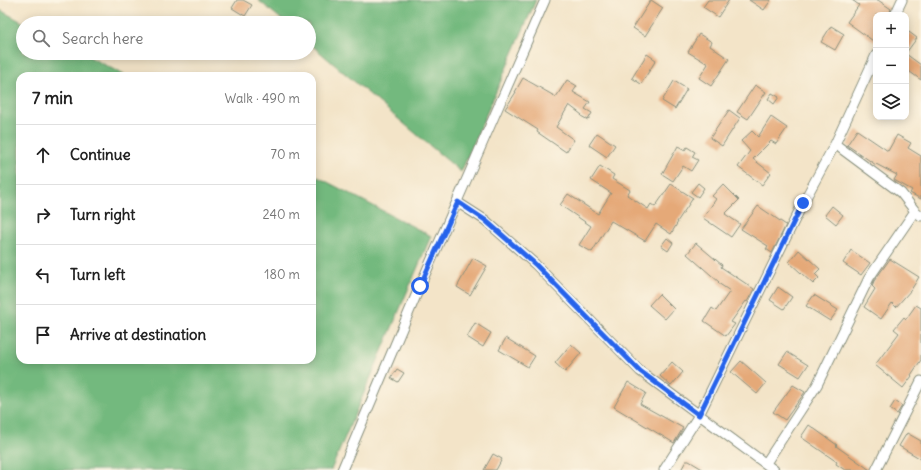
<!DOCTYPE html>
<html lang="en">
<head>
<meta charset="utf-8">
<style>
	body { margin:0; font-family:Delius,sans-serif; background:#f6f6f6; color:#222 }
	.controls { position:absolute; right:12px; top:12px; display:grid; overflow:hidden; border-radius:8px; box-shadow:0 2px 10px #0003 }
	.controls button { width:36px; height:36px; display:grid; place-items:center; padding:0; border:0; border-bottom:1px solid #e0e0e0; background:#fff; color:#222; font:20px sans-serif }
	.stop { position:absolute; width:12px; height:12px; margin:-9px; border:3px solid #2563eb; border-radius:50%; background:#fff }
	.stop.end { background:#2563eb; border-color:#fff; box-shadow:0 1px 4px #0008 }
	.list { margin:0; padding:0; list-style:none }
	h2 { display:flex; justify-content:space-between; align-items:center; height:52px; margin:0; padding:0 16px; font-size:17px }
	h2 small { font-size:13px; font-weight:400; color:#767676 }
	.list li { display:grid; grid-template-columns:26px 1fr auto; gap:12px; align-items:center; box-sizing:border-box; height:60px; padding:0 16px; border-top:1px solid #e0e0e0 }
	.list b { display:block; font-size:15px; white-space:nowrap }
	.list em { font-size:13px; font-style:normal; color:#767676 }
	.icon { flex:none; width:22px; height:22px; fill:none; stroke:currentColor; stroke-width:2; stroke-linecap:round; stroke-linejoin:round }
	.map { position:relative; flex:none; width:921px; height:470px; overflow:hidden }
	.search { position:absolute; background:#fff; box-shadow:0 2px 10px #0003; left:16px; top:16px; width:300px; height:44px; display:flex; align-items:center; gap:10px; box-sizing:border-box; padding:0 14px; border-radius:22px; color:#767676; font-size:15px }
	.panel { position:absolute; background:#fff; box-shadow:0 2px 10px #0003; left:16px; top:72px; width:300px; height:292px; border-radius:12px }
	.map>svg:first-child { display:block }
	.forest { fill:#73b97e; stroke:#497b59 }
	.building { fill:#e5a978 }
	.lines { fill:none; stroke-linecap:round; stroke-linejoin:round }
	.minor-casing { stroke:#89907e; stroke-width:11 }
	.minor { stroke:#fff; stroke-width:9 }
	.route { stroke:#2563eb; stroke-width:5 }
</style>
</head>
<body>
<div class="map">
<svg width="921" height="470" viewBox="0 0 921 470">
	<rect width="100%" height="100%" fill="#fcf5e5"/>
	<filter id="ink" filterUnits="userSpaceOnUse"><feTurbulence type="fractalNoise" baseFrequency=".025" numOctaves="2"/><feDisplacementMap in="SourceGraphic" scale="8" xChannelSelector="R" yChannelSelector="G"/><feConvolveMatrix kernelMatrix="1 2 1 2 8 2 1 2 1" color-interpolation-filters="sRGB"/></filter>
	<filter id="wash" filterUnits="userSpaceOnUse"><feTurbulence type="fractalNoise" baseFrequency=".012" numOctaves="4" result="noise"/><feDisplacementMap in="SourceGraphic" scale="16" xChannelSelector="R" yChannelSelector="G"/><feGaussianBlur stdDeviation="0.9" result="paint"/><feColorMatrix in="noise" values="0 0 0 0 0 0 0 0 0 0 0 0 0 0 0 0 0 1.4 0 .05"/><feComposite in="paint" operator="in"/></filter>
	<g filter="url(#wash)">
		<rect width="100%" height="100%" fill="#f3e4c8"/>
		<!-- forest -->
		<path class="forest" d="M 258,0 L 536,0 L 461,172 L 309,43 L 309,23 L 286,23 Z
			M 0,10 L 24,23 L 23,23 L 23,53 L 82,53 L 126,76 L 20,76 L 20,360 L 312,360 L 312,174 L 431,236 L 331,470 L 0,470 Z"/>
		<g id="blocks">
			<!-- building -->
			<path class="building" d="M 237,0 L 243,0 L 252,5 L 245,16 L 232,8 Z
				M 651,0 L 663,8 L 645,36 L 633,28 Z
				M 708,0 L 729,0 L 718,17 L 703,7 Z
				M 749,0 L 771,0 L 764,10 Z
				M 852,0 L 878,0 L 891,9 L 889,15 L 876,15 L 876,43 L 847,22 L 859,5 Z
				M 831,26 L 844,34 L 835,50 L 821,42 Z
				M 909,32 L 917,38 L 906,53 L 906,36 Z
				M 699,34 L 712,42 L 710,46 L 729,59 L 711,86 L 699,78 L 708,64 L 688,52 Z
				M 647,54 L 656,60 L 641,84 L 632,78 Z
				M 906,54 L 921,65 L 921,80 L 906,69 Z
				M 523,78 L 556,97 L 567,80 L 577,86 L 573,92 L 590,102 L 585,109 L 592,113 L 588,120 L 581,116 L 582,115 L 569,105 L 556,127 L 574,140 L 566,152 L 537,132 L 538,130 L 505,109 L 516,92 L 515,92 Z
				M 674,81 L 687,89 L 675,109 L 662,101 Z
				M 755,85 L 766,92 L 748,119 L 737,112 Z
				M 772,93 L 779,97 L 774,104 L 768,99 Z
				M 729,110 L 740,118 L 722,146 L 710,138 Z
				M 771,117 L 787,128 L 776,144 L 771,141 L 753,159 L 771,173 L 762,185 L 738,167 L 750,151 L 741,141 L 752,131 L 758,137 Z
				M 857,130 L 888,151 L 897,135 L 911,143 L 908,148 L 921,156 L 921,199 L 910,193 L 912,190 L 894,180 L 897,175 L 876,164 L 876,165 L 847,145 Z
				M 597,133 L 615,145 L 607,157 L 589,145 Z
				M 678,146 L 685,150 L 687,147 L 695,152 L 692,157 L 698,160 L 691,171 L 683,166 L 673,181 L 662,174 Z
				M 600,166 L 614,175 L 612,179 L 630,190 L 627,195 L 648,209 L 651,204 L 655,207 L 671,184 L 693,198 L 677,222 L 678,222 L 671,234 L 656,224 L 645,241 L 611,221 L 592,252 L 579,245 L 591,226 L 560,205 L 568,194 L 598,214 L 611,193 L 591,180 Z
				M 698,183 L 704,188 L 698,197 L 691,192 Z
				M 723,184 L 739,200 L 725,214 L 740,224 L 731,237 L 703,218 L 716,199 L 712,196 Z
				M 758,206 L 786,225 L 772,253 L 766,249 L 768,246 L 741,229 Z
				M 832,206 L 843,215 L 836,224 L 825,215 Z
				M 667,238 L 673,243 L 668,251 L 661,246 Z
				M 696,243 L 722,265 L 721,267 L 754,289 L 747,302 L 746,301 L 731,322 L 735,324 L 726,336 L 704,321 L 712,308 L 716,311 L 730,291 L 718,283 L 719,282 L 687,254 Z
				M 799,250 L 820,269 L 815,274 L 819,278 L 813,284 L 789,262 Z
				M 851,250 L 870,263 L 861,275 L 843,263 Z
				M 473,258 L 487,266 L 470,295 L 457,287 Z
				M 890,259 L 919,277 L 911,290 L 896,307 L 892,303 L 881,319 L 864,307 L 875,289 L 872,286 L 874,281 Z
				M 778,287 L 792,297 L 784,309 L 770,300 Z
				M 659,294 L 674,309 L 665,319 L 649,305 Z
				M 814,295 L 838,310 L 830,321 L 806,306 Z
				M 916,305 L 921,308 L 921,360 L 911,375 L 912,376 L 903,388 L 875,365 L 899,333 L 894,329 L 904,317 L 906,319 Z
				M 475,323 L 491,333 L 483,347 L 467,337 Z
				M 506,338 L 535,356 L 528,367 L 499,350 Z
				M 571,344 L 581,353 L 565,372 L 555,363 Z
				M 787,352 L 808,365 L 800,377 L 779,364 Z
				M 741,361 L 766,383 L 757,394 L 731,372 Z
				M 672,362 L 683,372 L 671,386 L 660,376 Z
				M 397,369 L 404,373 L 398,382 L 391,378 Z
				M 628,382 L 646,393 L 640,404 L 683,428 L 674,443 L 614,407 Z
				M 793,385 L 805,392 L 785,420 L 773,412 Z
				M 895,401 L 902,406 L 897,414 L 890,409 Z
				M 809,425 L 837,445 L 836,446 L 870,470 L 845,470 L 836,464 L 837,462 L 801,437 Z
				M 907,433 L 921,441 L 921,459 L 899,446 Z
				M 493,454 L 502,459 L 496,470 L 484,470 Z
				M 686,461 L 689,461 L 704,470 L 681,470 Z"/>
		</g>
	</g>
	<g filter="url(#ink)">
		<use href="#blocks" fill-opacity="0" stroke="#89907e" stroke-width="1"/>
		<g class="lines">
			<!-- minor casing -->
			<g class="minor-casing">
				<path id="minor" d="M 895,15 L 902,0
					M 835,144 L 901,193 L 915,211 L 921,216
					M 457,202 L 485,220 L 535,264 L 640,371 L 774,470
					M 766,463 L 817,385 L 869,278 L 915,211
					M 342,470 L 420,286 L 545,0
					M 664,470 L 699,415 L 803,203 L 835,144 L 876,55
					M 876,470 L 921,381"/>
			</g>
			<!-- minor -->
			<use href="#minor" class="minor"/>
		</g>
	</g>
	<g class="lines" filter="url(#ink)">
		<!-- route -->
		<path class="route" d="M 420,286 L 458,202 L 485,220 L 535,264 L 640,371 L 699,415 L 803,203"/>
	</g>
</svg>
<div class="controls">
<button>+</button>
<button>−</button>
<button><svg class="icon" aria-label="layers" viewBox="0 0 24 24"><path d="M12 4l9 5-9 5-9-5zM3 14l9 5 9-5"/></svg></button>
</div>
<div class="stop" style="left:420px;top:286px"></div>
<div class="stop end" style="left:803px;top:203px"></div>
<div class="search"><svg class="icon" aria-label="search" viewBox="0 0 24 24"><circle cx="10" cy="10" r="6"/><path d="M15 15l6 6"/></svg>Search here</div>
<section class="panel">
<h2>7 min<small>Walk · 490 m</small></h2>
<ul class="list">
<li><svg class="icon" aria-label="ahead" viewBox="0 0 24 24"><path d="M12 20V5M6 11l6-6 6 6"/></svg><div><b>Continue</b></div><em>70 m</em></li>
<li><svg class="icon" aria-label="right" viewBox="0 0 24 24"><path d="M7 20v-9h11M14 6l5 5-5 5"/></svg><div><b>Turn right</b></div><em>240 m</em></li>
<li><svg class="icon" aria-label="left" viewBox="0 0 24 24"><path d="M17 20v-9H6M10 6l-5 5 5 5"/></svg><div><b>Turn left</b></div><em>180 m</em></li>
<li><svg class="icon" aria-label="arrive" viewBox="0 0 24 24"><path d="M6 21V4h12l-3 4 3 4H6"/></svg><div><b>Arrive at destination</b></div></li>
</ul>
</section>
</div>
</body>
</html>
